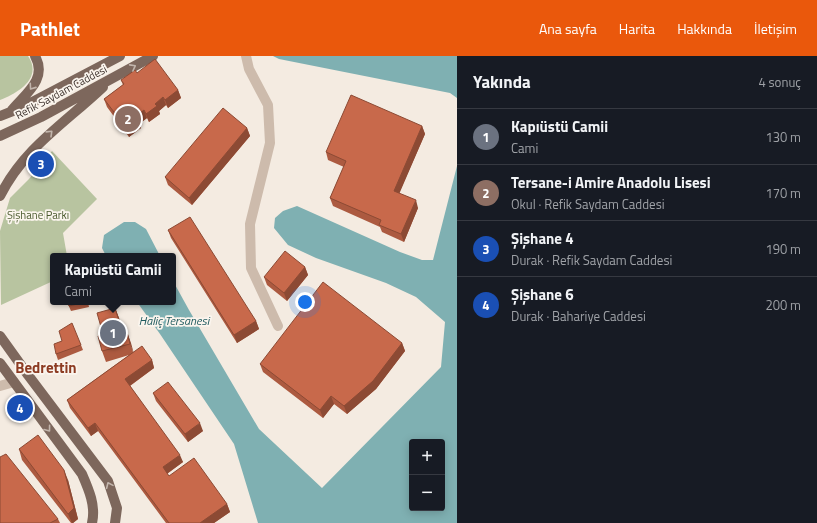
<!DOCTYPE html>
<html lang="tr">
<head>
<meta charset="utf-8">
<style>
	body { margin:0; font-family:"Titillium Web",sans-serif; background:#20242c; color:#f1f3f6 }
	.controls { position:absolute; right:12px; bottom:12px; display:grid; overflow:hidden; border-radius:4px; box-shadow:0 2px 10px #0003 }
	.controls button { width:36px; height:36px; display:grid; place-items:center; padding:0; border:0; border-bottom:1px solid #363941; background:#171b24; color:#f1f3f6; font:20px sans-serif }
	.you { position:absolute; left:305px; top:246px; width:14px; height:14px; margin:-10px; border:3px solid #fff; border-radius:50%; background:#1a73e8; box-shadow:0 0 0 6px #1a73e833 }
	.badge { display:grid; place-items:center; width:26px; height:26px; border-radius:50%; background:#ea580c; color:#fff; font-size:13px; font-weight:700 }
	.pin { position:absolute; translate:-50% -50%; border:2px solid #fff; box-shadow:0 1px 4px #0006 }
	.popup { position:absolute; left:50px; top:197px; width:126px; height:52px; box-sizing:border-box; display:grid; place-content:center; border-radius:4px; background:#171b24; filter:drop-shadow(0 1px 3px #0005); font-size:13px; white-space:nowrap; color:#9ea1a6 }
	.popup b { font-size:15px; color:#f1f3f6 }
	.popup::after { content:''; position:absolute; left:50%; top:100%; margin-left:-8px; border:8px solid transparent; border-top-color:#171b24 }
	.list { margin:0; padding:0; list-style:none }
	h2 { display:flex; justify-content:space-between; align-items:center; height:52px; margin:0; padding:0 16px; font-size:17px }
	h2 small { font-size:13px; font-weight:400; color:#9ea1a6 }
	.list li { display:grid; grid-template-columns:26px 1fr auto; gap:12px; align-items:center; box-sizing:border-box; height:56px; padding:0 16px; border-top:1px solid #363941 }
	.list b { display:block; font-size:15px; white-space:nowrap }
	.list p { margin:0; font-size:13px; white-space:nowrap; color:#9ea1a6 }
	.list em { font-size:13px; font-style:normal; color:#9ea1a6 }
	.map { position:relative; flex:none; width:457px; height:467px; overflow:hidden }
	header { display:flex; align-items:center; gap:24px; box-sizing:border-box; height:56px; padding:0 20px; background:#ea580c; color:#fff }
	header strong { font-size:19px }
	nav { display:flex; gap:22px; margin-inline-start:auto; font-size:14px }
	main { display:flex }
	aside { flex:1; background:#171b24 }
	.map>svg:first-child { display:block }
	.green { fill:#b8c4a0 }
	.water { fill:#7fb0b2; fill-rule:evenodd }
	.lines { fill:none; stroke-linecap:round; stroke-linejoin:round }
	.minor { stroke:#cdbbac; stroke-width:10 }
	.major { stroke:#7d675c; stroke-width:10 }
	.wall { fill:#ac5a40 }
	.shaded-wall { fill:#8c4a34 }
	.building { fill:#c8694b; stroke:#8c4a34 }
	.oneway { stroke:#c2b5ac }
	.labels { text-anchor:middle; stroke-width:3.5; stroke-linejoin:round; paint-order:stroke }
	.street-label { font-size:11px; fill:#3b302b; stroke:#fbf5ee }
	.park-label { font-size:11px; fill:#4a5a2e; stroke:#fbf5ee }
	.water-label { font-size:12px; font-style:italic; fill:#1f5a5e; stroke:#fbf5ee }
	.district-label { font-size:15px; font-weight:bold; fill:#8c3b22; stroke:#fbf5ee }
</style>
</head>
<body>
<header>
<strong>Pathlet</strong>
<nav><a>Ana sayfa</a><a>Harita</a><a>Hakkında</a><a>İletişim</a></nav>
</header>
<main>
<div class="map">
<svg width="457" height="467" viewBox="0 0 457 467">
	<rect width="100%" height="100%" fill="#f4ebe1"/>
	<!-- green -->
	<path class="green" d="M 0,0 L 28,0 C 43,22 18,37 0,44 Z
		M 52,95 L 97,143 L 63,177 L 67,200 L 53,200 L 53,225 L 1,249 L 0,175 L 10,142 L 29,123 Z"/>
	<!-- water -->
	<path class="water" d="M 273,0 L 457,0 L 457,42 L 450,37 L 279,3 Z
		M 457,110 L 457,467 L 258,467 L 234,388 L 160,278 L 137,246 L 173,246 L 173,225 L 189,254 L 259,373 L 322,432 L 441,311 L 445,266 L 416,241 L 386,227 L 316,202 L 288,189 L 274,172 L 275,162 L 283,155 L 297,150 L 400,196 L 422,204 L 433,204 ZM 412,386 L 442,386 L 442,452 L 412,452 Z
		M 124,166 L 135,166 L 146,173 L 160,200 L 106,200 L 102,192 L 104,179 Z"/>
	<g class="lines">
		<!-- minor -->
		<path class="minor" d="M 246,0 L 249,13 L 268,49 L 270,87 L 250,168 L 251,212 L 278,270
			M 0,330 L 14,326"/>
		<!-- major -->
		<path class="major" d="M 12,54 C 25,38 48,23 35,0
			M 0,60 L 23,51 L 120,0
			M 0,80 L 41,61 L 153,0
			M 0,140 C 24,92 65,67 103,31
			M 0,280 L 28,319 L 108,425 L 117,452 L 115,467
			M 0,307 L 82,418 C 89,434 96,450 92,467"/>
	</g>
	<!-- wall -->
	<path class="wall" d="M 137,17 L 178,34 L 181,42 L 168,52 L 166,49 L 159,55 L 160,58 L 149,66 L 147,62 L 139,68 L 141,72 L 129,81 L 107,51 L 104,43 L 123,29 L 121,24 Z
		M 422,70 L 425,78 L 399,137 L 418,152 L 404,186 L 382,176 L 380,171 L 333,150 L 330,142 L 344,111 L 328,104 L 326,96 Z
		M 247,72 L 250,80 L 192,149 L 168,129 L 165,121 Z
		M 168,174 L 256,265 L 259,273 L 237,287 L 171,182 Z
		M 305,211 L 308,219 L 287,245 L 267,229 L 264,221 Z
		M 67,246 L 88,246 L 89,251 L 71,255 Z
		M 115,252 L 119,262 L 123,277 L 127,276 L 133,296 L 152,304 L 154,312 L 130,330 L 183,406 L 167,418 L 169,420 L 227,448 L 230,456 L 214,467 L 166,467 L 98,375 L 91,380 L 70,352 L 67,344 L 129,299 L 106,306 L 102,295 L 103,278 Z
		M 62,285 L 81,289 L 83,294 L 58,304 L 56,298 Z
		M 402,287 L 405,295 L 376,333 L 347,358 L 334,348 L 323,362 L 263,316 L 260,308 Z
		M 153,337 L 203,375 L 188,386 L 156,345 Z
		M 19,393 L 68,424 L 78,463 L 73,467 L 71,467 L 22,404 Z
		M 58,463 L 60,467 L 0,467 Z"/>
	<!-- shaded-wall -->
	<path class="shaded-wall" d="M 178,34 L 181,42 L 168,52 L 165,44 Z
		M 163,41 L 166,49 L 159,55 L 160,58 L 149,66 L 146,58 L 155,48 Z
		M 144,54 L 147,62 L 139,68 L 141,72 L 129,81 L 127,73 L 135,61 Z
		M 422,70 L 425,78 L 397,143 L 394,135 Z
		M 247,72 L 250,80 L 192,149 L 189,142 Z
		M 416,144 L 418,152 L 404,186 L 401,178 Z
		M 305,211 L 308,219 L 287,245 L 284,237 Z
		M 115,252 L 119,262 L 126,288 L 123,278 Z
		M 256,265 L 259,273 L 237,287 L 234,279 Z
		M 127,276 L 131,287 L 134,298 L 130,288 Z
		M 402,287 L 405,295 L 376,333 L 347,358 L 344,350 Z
		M 152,304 L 154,312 L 128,331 L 125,323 Z
		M 331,340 L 334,348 L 323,362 L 320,354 Z
		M 95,367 L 98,375 L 91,380 L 88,372 Z
		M 200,367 L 203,375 L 188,386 L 185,378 Z
		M 180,399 L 183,406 L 165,419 L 163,411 Z
		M 64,414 L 68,424 L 78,463 L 73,467 L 72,467 L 68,458 Z
		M 227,448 L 230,456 L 214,467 L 200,467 Z"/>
	<!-- building -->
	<path class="building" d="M 155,3 L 178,34 L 165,44 L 163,41 L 155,48 L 157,50 L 146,58 L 144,54 L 135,61 L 138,64 L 127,73 L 104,43 L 124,28 L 121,24 L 135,14 L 137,17 Z
		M 351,39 L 422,70 L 394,135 L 416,144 L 401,178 L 379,169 L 381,164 L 330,142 L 346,105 L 326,96 Z
		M 223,52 L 247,72 L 189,142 L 165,121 Z
		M 190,161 L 256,265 L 234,279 L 168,174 Z
		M 285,195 L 305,211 L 284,237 L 264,221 Z
		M 323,226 L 402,287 L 373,325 L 344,350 L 331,340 L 320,354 L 260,308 Z
		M 68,246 L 86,246 L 69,250 Z
		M 115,252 L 123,278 L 127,276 L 130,288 L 102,295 L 98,280 L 103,278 L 97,257 Z
		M 72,267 L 81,289 L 56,298 L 54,288 L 62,285 L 59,275 Z
		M 142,290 L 152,304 L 125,323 L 180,399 L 163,411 L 169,420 L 194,402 L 227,448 L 200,467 L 169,467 L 95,367 L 88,372 L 67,344 Z
		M 168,326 L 200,367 L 185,378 L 153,337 Z
		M 38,379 L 64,414 L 74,452 L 68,458 L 19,393 Z
		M 6,398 L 58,463 L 50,467 L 0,467 L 0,401 Z"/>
	<!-- one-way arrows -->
	<defs><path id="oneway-chevron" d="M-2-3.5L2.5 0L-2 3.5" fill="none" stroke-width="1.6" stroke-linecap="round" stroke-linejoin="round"/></defs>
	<g class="oneway">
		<use href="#oneway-chevron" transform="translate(133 11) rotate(-28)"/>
		<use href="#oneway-chevron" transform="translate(32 31) rotate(125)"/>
		<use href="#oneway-chevron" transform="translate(50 77) rotate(-44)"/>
		<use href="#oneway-chevron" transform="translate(48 373) rotate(53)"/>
		<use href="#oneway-chevron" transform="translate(109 429) rotate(-114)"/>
	</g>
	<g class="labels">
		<!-- street labels -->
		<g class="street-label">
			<text transform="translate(61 36) rotate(-28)" y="4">Refik Saydam Caddesi</text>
		</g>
		<!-- park labels -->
		<g class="park-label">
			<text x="38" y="163">Şişhane Parkı</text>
		</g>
		<!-- water labels -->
		<g class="water-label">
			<text x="174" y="269">Haliç Tersanesi</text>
		</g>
		<!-- district labels -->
		<g class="district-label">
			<text x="46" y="317">Bedrettin</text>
		</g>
	</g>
</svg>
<div class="controls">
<button>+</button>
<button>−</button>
</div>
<div class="you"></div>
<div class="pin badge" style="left:113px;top:277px;background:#6b7280">1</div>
<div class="popup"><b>Kapıüstü Camii</b>Cami</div>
<div class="pin badge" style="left:128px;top:63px;background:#8d6e63">2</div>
<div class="pin badge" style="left:41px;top:108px;background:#1a4fb4">3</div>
<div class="pin badge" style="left:20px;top:352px;background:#1a4fb4">4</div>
</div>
<aside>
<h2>Yakında<small>4 sonuç</small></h2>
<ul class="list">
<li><span class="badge" style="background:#6b7280">1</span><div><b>Kapıüstü Camii</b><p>Cami</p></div><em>130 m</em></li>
<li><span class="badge" style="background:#8d6e63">2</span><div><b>Tersane-i Amire Anadolu Lisesi</b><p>Okul · Refik Saydam Caddesi</p></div><em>170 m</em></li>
<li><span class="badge" style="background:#1a4fb4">3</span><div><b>Şişhane 4</b><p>Durak · Refik Saydam Caddesi</p></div><em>190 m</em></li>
<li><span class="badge" style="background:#1a4fb4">4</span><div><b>Şişhane 6</b><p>Durak · Bahariye Caddesi</p></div><em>200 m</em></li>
</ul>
</aside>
</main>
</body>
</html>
